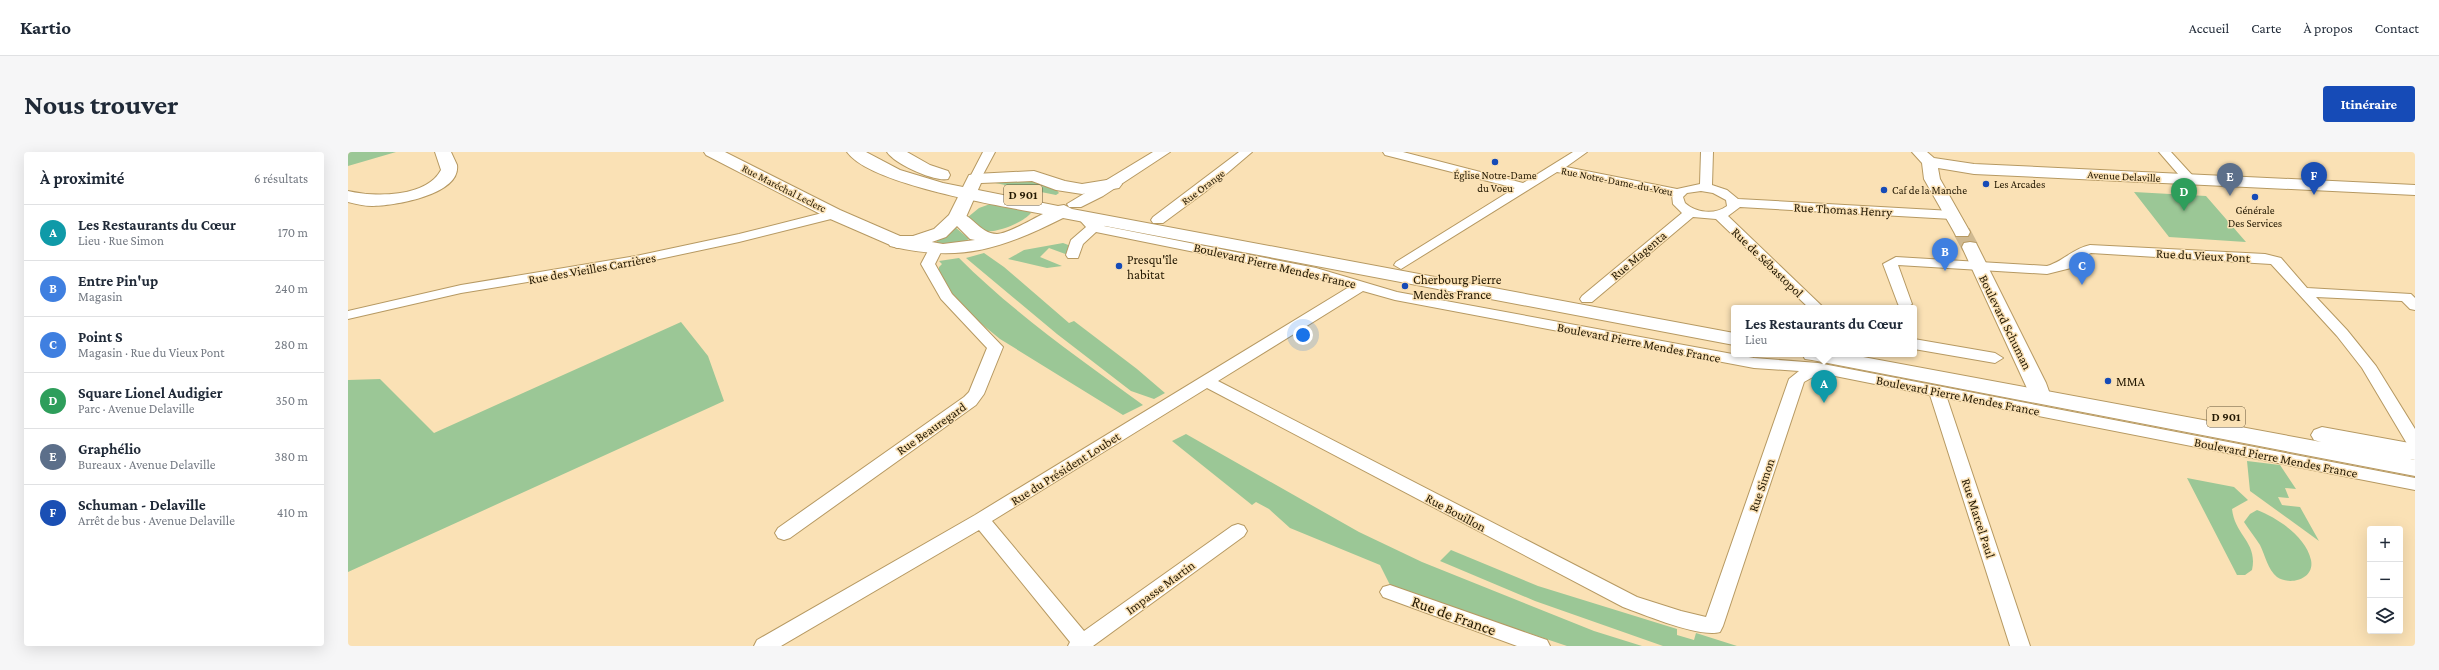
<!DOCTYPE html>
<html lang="fr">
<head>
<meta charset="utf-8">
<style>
	body { margin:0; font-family:"Crimson Pro",serif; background:#f6f6f7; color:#1f2937 }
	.controls { position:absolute; right:12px; bottom:12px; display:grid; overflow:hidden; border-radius:4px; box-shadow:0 4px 16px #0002 }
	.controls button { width:36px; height:36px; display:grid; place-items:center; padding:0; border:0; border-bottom:1px solid #e0e1e3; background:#fff; color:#1f2937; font:20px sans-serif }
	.you { position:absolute; left:955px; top:183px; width:14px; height:14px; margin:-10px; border:3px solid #fff; border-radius:50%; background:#1a73e8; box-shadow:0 0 0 6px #1a73e833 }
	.badge { display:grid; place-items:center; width:26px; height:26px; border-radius:50%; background:#164bb7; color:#fff; font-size:13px; font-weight:700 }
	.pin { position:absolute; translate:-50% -33px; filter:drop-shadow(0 1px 2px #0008) }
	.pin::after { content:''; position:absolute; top:21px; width:14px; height:12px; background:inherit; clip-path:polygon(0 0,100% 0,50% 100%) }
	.popup { position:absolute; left:1383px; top:153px; width:186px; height:52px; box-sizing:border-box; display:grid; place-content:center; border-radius:4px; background:#fff; filter:drop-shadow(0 1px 3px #0005); font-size:13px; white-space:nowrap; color:#747a83 }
	.popup b { font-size:15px; color:#1f2937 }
	.popup::after { content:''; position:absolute; left:50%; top:100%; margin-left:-8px; border:8px solid transparent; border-top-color:#fff }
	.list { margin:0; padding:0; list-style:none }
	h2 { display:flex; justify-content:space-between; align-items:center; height:52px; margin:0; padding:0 16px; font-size:17px }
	h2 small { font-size:13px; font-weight:400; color:#747a83 }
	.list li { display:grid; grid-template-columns:26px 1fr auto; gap:12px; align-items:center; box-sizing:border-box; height:56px; padding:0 16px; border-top:1px solid #e0e1e3 }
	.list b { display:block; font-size:15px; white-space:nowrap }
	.list p { margin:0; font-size:13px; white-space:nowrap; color:#747a83 }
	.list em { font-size:13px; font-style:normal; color:#747a83 }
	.icon { flex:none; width:22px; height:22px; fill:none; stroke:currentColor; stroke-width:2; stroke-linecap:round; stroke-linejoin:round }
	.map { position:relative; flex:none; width:2067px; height:494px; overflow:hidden; border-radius:4px }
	header { display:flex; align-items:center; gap:24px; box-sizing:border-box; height:56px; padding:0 20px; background:#fff; border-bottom:1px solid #e0e1e3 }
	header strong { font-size:19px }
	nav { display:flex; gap:22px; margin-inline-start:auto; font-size:14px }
	.intro { display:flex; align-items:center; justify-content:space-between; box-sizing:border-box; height:96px; padding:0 24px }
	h1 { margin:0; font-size:28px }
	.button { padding:10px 18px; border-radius:4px; background:#164bb7; color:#fff; font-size:14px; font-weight:700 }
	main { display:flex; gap:24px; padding:0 24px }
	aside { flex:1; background:#fff; border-radius:4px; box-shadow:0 4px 16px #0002 }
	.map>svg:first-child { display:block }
	.green { fill:#9bc796 }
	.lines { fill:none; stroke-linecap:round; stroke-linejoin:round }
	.tertiary-tunnel { stroke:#cfb991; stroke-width:17; stroke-dasharray:17 8; stroke-linecap:butt }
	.minor-casing { stroke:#b69962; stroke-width:2 }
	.tertiary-casing { stroke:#b69962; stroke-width:2 }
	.secondary-casing { stroke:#b69962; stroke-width:2 }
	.primary-casing { stroke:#b69962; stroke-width:2 }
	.minor { fill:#fff; fill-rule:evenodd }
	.tertiary { fill:#fff; fill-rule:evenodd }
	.secondary { fill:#fff; fill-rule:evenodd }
	.primary { fill:#fff; fill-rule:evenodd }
	.poi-dot { fill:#164bb7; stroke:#fae1b5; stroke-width:1.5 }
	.labels { text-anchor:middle; stroke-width:3; stroke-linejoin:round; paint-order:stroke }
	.far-poi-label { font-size:11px; fill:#241903; stroke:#fae1b5 }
	.far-street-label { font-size:11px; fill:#241903; stroke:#fae1b5 }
	.shield { fill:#fae1b5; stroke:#645538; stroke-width:1 }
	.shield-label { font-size:12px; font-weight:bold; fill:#241903 }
	.street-label { font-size:13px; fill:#241903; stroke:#fae1b5 }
	.poi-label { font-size:13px; fill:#241903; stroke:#fae1b5; text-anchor:start }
	.near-street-label { font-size:16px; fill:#241903; stroke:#fae1b5 }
</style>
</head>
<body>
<header>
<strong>Kartio</strong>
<nav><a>Accueil</a><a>Carte</a><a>À propos</a><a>Contact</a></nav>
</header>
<div class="intro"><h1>Nous trouver</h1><a class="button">Itinéraire</a></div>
<main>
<aside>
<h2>À proximité<small>6 résultats</small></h2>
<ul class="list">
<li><span class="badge" style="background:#0f9aa8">A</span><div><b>Les Restaurants du Cœur</b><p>Lieu · Rue Simon</p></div><em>170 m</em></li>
<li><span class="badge" style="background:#3f7fe0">B</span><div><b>Entre Pin'up</b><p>Magasin</p></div><em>240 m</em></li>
<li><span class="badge" style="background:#3f7fe0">C</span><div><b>Point S</b><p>Magasin · Rue du Vieux Pont</p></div><em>280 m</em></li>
<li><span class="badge" style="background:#2e9e5b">D</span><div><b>Square Lionel Audigier</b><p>Parc · Avenue Delaville</p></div><em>350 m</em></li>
<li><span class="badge" style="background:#5c6f8a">E</span><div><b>Graphélio</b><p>Bureaux · Avenue Delaville</p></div><em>380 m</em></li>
<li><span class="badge" style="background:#1a4fb4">F</span><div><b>Schuman - Delaville</b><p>Arrêt de bus · Avenue Delaville</p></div><em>410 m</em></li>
</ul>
</aside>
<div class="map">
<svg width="2067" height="494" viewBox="0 0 2067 494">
	<rect width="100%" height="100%" fill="#fae1b5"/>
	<!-- green -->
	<path class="green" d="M 0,0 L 48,0 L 0,14 Z
		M 672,27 C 683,29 704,30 711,41 L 708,43 L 642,30 Z
		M 1786,40 L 1858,44 L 1898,90 L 1821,85 Z
		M 642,52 L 681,59 L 683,61 C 675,71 642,85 630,77 C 626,75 623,69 620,65 L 631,56 Z
		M 607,75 L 621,87 L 615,90 L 591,93 L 588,90 Z
		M 715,91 L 723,94 L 720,103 L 701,96 L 692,105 L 714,114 L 699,116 L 660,107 L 676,98 Z
		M 636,101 L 656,115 L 721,171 L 726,169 L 789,217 L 817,241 L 806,247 L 783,239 L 709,182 L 618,106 Z
		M 611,106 C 667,162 731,206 795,253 L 775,263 L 652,187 L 614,156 L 587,118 L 591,117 L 591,115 L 594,112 L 591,109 Z
		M 333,170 L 360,204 L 376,249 L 0,420 L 0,228 L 32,227 L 86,281 Z
		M 838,282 L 1011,380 L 1074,410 L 1246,479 L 1294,494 L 1219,494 L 1043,435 L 1032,413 L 942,376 L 921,357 L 908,350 L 904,353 L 824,289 Z
		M 1899,309 L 1932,313 L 1948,337 L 1937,336 L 1941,346 L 1930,345 L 1934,353 L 1952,355 L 1971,389 L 1902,339 Z
		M 1839,326 L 1886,335 L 1900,348 L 1884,357 C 1887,384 1910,390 1904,418 L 1897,423 L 1889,423 Z
		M 1909,358 C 1930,366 1958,385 1963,408 C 1967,427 1942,434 1929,425 C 1920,418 1917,403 1912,393 C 1907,385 1901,378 1896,370 L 1902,362 Z
		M 1103,398 L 1190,434 L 1329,477 L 1329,483 L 1346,488 L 1348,481 L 1389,494 L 1315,494 L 1187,449 L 1092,409 Z"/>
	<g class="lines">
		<!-- tertiary-tunnel -->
		<path class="tertiary-tunnel" d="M 1614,80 L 1622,95"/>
		<!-- minor casing -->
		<g class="minor-casing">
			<path id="minor" d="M 635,0 L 647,0 L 631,30 L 623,30 L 621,27 Z
				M 891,0 L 904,0 L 857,40 L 815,71 L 805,71 L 803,68 L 805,65 Z
				M 1035,0 L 1055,0 L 1175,31 L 1225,0 L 1239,0 L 1218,15 L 1329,37 L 1352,32 L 1353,0 L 1365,0 L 1364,33 L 1379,38 L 1390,47 L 1604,59 L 1610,63 L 1604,67 L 1392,55 L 1380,64 L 1476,156 L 1461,156 L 1368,67 L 1345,65 L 1244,150 L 1234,150 L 1232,147 L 1234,144 L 1334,61 L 1325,52 L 1324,43 L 1209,20 L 1053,117 L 1046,113 L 1048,110 L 1167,36 L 1037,3 ZM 1353,39 L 1365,41 L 1378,48 L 1379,54 C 1367,63 1348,61 1337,51 L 1335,45 L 1339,41 Z
				M 1811,0 L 1823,0 L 1845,24 L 1847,27 L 1845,30 L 1837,30 Z
				M 486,58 L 491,59 L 492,62 L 491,65 L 391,90 L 288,112 L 113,141 L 0,167 L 0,159 L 113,133 L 288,104 L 391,82 Z
				M 734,60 L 747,69 L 754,65 L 759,66 L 761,69 L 756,74 L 968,116 L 1049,140 L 1406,206 L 1470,211 L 2067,326 L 2067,338 L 1599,246 L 1682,494 L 1662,494 L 1582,243 L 1472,221 L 1456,230 L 1375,474 L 1372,480 C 1352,486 1297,463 1275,455 L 859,236 L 644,369 L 736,479 L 884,374 L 890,372 L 896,374 L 899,379 L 896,384 L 745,494 L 720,494 L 722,490 L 631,378 L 433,494 L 406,494 L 409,488 L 627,363 L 1001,135 L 965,124 L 748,80 L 735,92 L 730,106 L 720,106 L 718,103 L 723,88 L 738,75 L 728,64 ZM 1015,139 L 1047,148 L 1406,216 L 1451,219 L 1441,227 L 1358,465 L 1333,459 L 1289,445 L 870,229 Z
				M 1742,93 L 1917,102 L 1933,106 L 1959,136 L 2063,142 L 2067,146 L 2067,158 L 2062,157 L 2054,149 L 1968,145 L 1999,178 L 2028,214 L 2067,277 L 2067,297 L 2061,295 L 2014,216 L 1989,184 L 1923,112 L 1743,101 L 1736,104 L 1723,116 L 1699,122 L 1550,113 L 1564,152 L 1558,156 L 1552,155 L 1550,152 L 1535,112 L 1548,105 L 1699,114 C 1716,109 1724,97 1742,93 Z
				M 587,94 L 594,98 L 587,112 L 604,142 L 655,195 L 636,242 L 628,253 L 442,386 L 436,388 L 430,386 L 427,381 L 430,376 L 616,245 L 621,240 L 639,196 L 593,147 L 573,112 L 582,95 Z
				M 1566,187 L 1647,201 L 1655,206 L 1647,211 L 1566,197 Z
				M 1042,433 L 1199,488 L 1202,494 L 1169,494 L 1035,445 L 1032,440 L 1035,435 Z"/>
		</g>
		<!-- tertiary casing -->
		<g class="tertiary-casing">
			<path id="tertiary" d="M 805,0 L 822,0 L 755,44 L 733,55 L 721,55 L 719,52 Z
				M 1564,0 L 1579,0 L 1586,6 L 1626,12 L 2067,33 L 2067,43 L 1626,22 L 1590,16 L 1592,27 L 1622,80 L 1620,84 L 1608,84 L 1606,80 L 1576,27 L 1574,11 Z
				M 1622,90 L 1628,91 L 1698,231 L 1703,245 L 1700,250 L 1693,251 L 1686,250 L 1683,245 L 1614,95 L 1616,91 Z"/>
		</g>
		<!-- secondary casing -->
		<g class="secondary-casing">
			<path id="secondary" d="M 87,0 L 103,0 L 109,13 C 113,43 45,54 24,54 C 16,54 8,52 0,50 L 0,39 C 26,45 78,46 93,18 Z
				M 356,0 L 377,0 L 492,58 L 552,84 L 565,84 L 586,77 L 601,63 L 621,23 L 627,22 L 686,19 L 717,29 L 734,32 L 765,27 L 771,28 L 774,32 L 771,36 L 734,42 L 708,38 L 684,29 L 633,31 L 618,65 L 598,85 L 567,96 L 549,96 L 480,66 L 358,3 Z"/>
		</g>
		<!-- primary casing -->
		<g class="primary-casing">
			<path id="primary" d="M 499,0 L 518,0 L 552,18 L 595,31 L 710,54 L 716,53 L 724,57 L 1386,181 L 1386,193 L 715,66 C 653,97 612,111 542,94 L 540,90 L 542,86 L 549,84 L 595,92 L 627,88 L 622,87 L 600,65 L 603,61 C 622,56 629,82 649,82 C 660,82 684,67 695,62 C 654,54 522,33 499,0 Z
				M 539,0 L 559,0 L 582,13 L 600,19 L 602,23 L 600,27 C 586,30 547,12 539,0 Z
				M 1454,202 L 1499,202 L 1973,290 L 1966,288 L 1963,283 L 1966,278 L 1974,275 L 2067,292 L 2067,308 L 2043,303 L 2067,308 L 2067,324 L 1464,208 L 1457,207 Z"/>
		</g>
		<!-- minor -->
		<use href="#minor" class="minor"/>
		<!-- tertiary -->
		<use href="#tertiary" class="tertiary"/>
		<!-- secondary -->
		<use href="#secondary" class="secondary"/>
		<!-- primary -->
		<use href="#primary" class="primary"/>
	</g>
	<!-- markers -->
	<g class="poi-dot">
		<circle cx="1147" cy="10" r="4"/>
		<circle cx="1638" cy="32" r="4"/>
		<circle cx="1536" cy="38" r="4"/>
		<circle cx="1907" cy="45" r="4"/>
		<circle cx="771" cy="114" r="4"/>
		<circle cx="1057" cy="134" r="4"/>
		<circle cx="1760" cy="229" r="4"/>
	</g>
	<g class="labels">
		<!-- far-poi labels -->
		<g class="far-poi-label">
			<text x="1147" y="27">Église Notre-Dame<tspan x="1147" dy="13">du Voeu</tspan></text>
			<text x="1646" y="36" text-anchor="start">Les Arcades</text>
			<text x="1544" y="42" text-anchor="start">Caf de la Manche</text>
			<text x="1907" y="62">Générale<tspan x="1907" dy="13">Des Services</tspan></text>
		</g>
		<!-- far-street labels -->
		<g class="far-street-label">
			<text transform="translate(1776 24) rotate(3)" y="4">Avenue Delaville</text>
			<text transform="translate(1269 29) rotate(11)" y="4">Rue Notre-Dame-du-Vœu</text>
			<text transform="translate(855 35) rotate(-37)" y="4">Rue Orange</text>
			<text transform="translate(436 36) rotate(27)" y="4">Rue Maréchal Leclerc</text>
		</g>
		<!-- shield labels -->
		<g class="shield">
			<rect x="656" y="33" width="38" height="20" rx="3"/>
			<rect x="1859" y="255" width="38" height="20" rx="3"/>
		</g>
		<g class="shield-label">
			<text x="675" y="47">D 901</text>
			<text x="1878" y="269">D 901</text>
		</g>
		<!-- street labels -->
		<g class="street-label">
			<text transform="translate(1495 57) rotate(3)" y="5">Rue Thomas Henry</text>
			<text transform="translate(1290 103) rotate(-40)" y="5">Rue Magenta</text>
			<text transform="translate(1855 103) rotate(3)" y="5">Rue du Vieux Pont</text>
			<text transform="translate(1420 110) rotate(44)" y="5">Rue de Sébastopol</text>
			<text transform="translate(927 113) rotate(13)" y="5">Boulevard Pierre Mendes France</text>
			<text transform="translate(244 116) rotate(-10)" y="5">Rue des Vieilles Carrières</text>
			<text transform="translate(1658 170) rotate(64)" y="5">Boulevard Schuman</text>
			<text transform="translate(1291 190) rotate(11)" y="5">Boulevard Pierre Mendes France</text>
			<text transform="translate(1610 243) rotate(11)" y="5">Boulevard Pierre Mendes France</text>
			<text transform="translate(583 276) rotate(-35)" y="5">Rue Beauregard</text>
			<text transform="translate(1928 305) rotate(11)" y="5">Boulevard Pierre Mendes France</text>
			<text transform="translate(717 316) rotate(-32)" y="5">Rue du Président Loubet</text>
			<text transform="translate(1413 333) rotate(-71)" y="5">Rue Simon</text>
			<text transform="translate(1108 360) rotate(28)" y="5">Rue Bouillon</text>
			<text transform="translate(1631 366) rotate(72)" y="5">Rue Marcel Paul</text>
			<text transform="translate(812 435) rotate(-36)" y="5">Impasse Martin</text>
		</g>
		<!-- poi labels -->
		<g class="poi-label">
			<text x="779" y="112">Presqu'île<tspan x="779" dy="15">habitat</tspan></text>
			<text x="1065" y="132">Cherbourg Pierre<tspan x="1065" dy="15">Mendès France</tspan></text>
			<text x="1768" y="234">MMA</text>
		</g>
		<!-- near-street labels -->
		<g class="near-street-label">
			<text transform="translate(1106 463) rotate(20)" y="6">Rue de France</text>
		</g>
	</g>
</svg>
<div class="controls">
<button>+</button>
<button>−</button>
<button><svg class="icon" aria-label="layers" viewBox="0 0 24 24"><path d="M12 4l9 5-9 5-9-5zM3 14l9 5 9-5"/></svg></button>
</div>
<div class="you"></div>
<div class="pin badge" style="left:1476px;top:251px;background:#0f9aa8">A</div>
<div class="popup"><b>Les Restaurants du Cœur</b>Lieu</div>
<div class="pin badge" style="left:1597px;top:119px;background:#3f7fe0">B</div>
<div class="pin badge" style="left:1734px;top:133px;background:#3f7fe0">C</div>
<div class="pin badge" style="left:1836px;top:59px;background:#2e9e5b">D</div>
<div class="pin badge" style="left:1882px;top:44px;background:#5c6f8a">E</div>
<div class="pin badge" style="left:1966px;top:43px;background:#1a4fb4">F</div>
</div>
</main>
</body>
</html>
